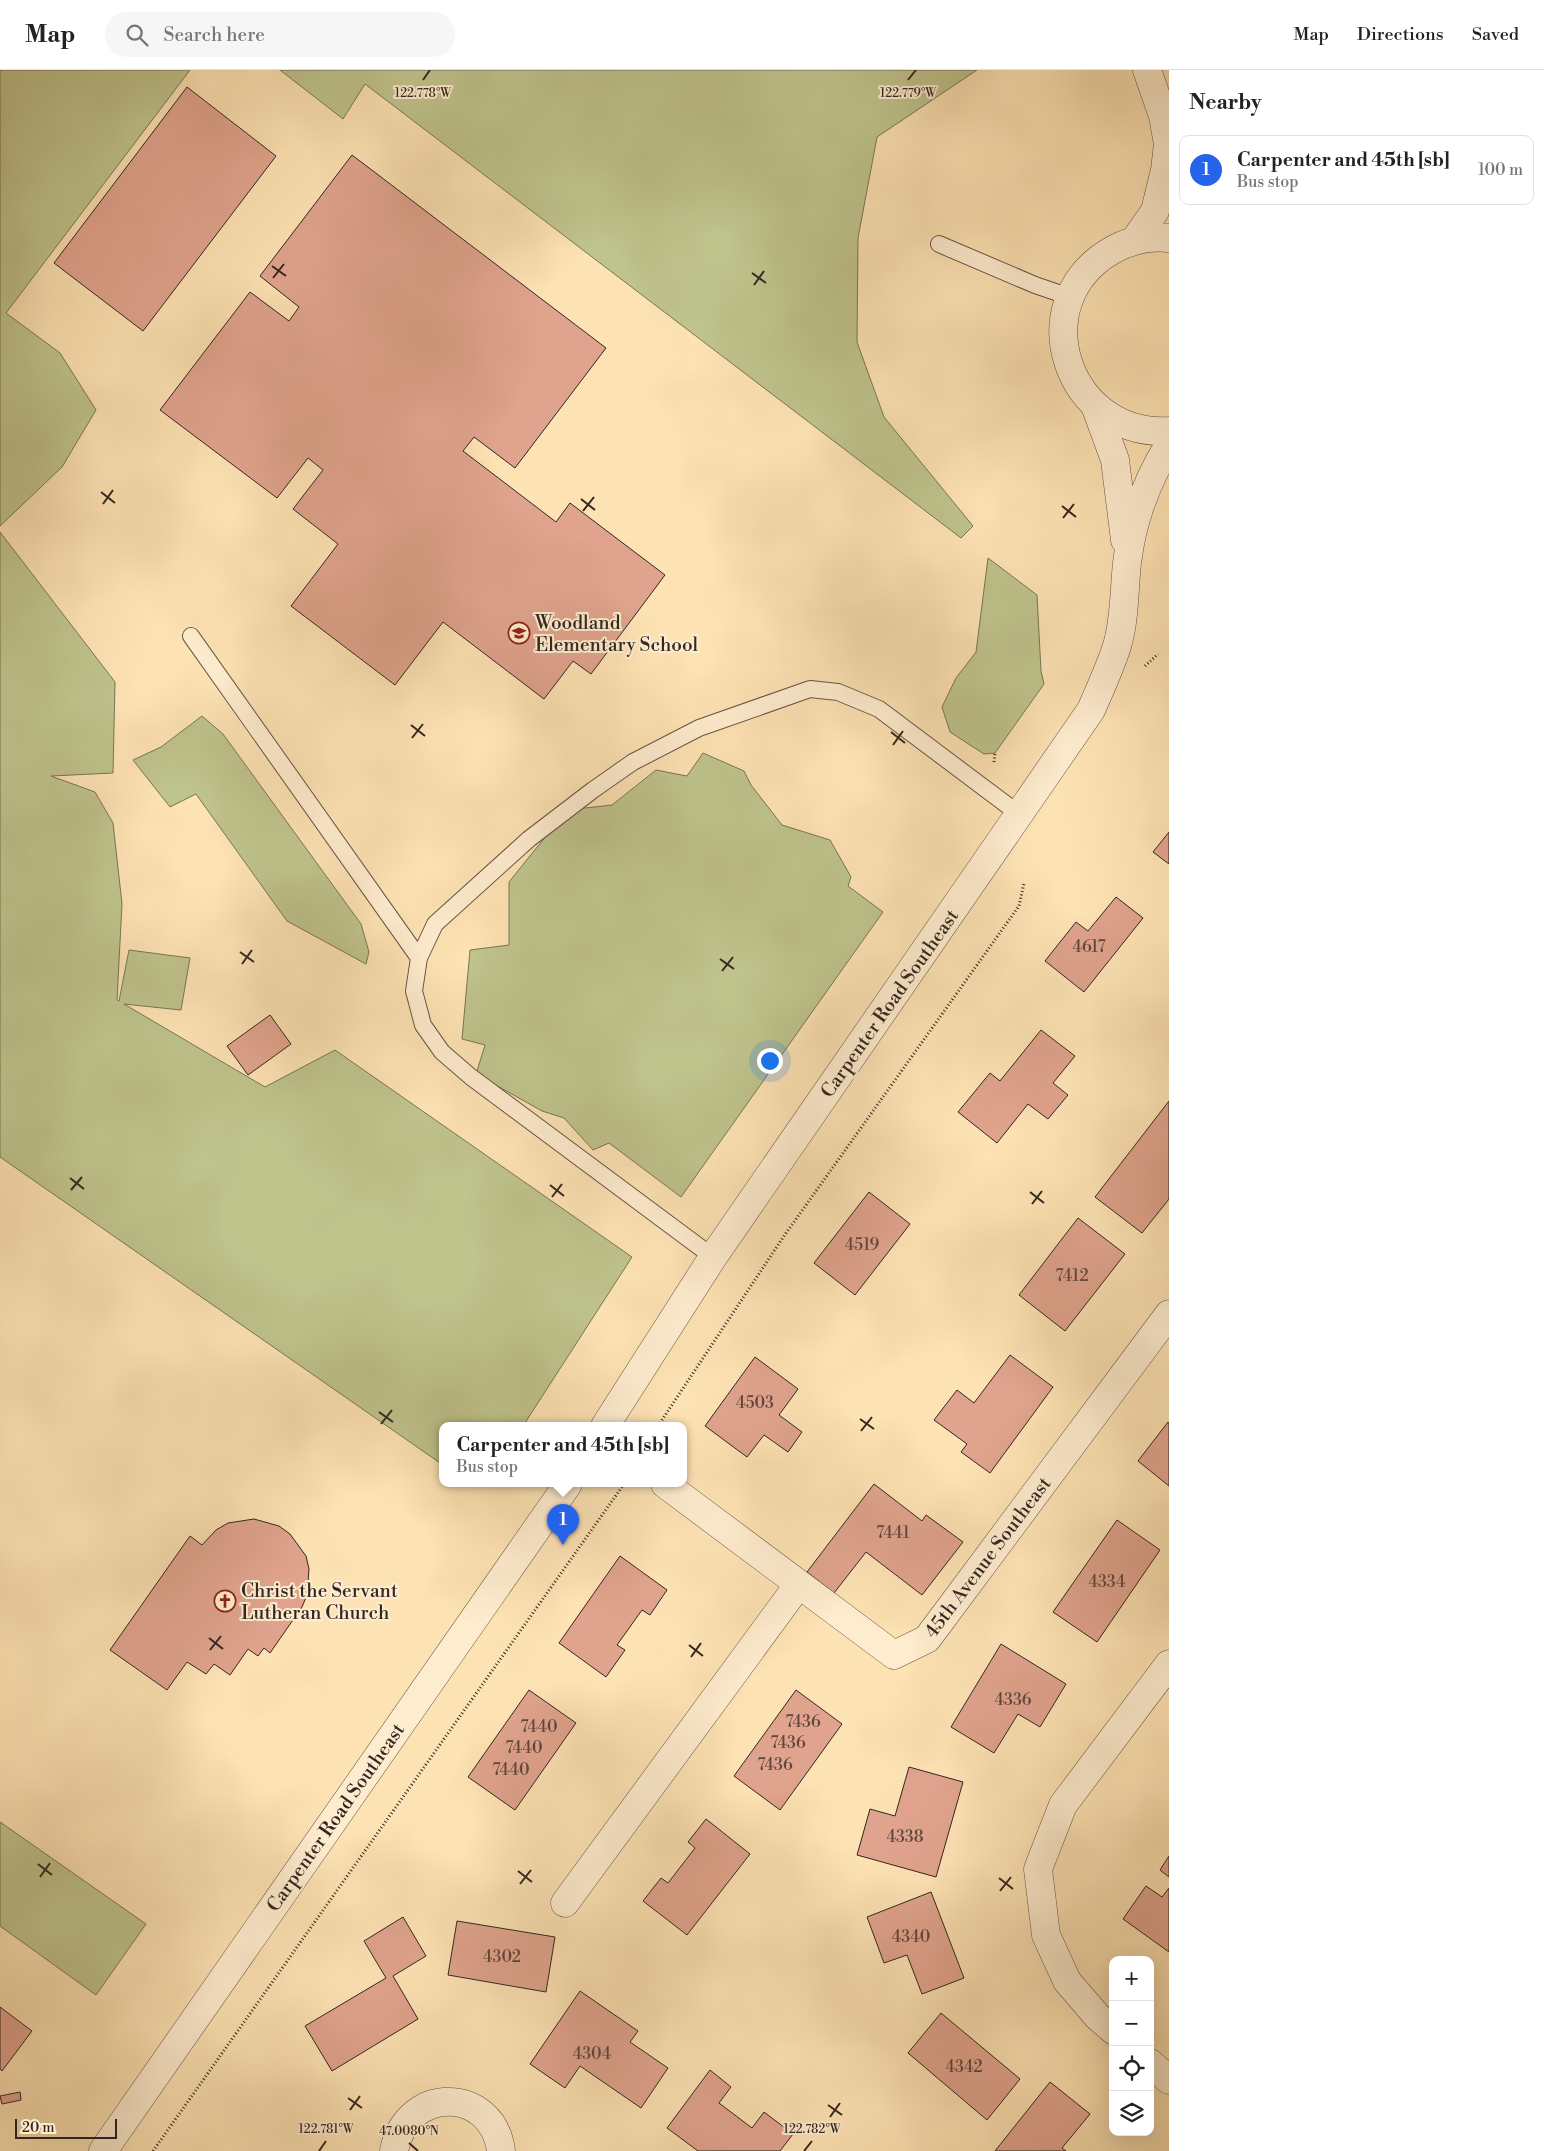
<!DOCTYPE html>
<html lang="en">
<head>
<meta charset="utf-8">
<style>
	body { margin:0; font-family:"Libre Bodoni",serif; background:#f6f6f6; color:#222 }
	.controls { position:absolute; right:15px; bottom:15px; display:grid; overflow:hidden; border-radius:10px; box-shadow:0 5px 20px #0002 }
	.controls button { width:45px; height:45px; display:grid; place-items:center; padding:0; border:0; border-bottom:1px solid #e0e0e0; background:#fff; color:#222; font:25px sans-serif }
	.scale { position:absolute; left:15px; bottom:12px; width:102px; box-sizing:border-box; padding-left:5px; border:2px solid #332621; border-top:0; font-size:14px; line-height:18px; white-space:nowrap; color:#332621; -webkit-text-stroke:4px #feecce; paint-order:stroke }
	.you { position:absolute; left:769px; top:990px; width:18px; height:18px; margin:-12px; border:4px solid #fff; border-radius:50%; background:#1a73e8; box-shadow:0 0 0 8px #1a73e833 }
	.badge { display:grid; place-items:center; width:32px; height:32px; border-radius:50%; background:#2563eb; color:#fff; font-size:16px; font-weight:700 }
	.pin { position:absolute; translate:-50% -41px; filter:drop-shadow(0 1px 2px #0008) }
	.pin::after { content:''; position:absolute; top:26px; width:18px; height:15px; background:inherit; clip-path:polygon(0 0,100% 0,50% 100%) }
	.popup { position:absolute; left:439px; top:1352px; width:248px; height:65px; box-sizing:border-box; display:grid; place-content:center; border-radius:10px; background:#fff; filter:drop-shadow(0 1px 4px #0005); font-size:16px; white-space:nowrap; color:#767676 }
	.popup b { font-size:19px; color:#222 }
	.popup::after { content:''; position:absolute; left:50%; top:100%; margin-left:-10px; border:10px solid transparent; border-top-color:#fff }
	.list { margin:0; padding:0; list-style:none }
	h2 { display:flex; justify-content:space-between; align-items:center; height:65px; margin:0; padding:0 20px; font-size:21px }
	h2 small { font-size:16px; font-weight:400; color:#767676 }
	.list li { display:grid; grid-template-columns:32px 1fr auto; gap:15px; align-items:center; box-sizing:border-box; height:70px; margin:0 10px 10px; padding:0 10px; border:1px solid #e0e0e0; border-radius:10px }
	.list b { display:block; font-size:19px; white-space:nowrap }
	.list p { margin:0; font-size:16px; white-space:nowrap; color:#767676 }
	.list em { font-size:16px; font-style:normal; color:#767676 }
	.icon { flex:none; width:28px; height:28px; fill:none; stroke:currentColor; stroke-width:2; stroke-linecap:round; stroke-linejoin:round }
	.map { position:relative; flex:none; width:1169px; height:2081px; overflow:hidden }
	header { display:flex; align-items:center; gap:30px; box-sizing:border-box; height:70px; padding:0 25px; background:#fff; border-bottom:1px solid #e0e0e0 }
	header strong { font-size:24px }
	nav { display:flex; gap:28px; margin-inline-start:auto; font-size:18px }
	.search { width:350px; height:45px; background:#f6f6f6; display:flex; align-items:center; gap:12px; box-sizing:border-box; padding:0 18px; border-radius:28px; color:#767676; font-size:19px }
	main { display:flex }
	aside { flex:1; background:#fff }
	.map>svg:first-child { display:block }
	.green { fill:#bfc38c; stroke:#797456 }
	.building { fill:#e0a38d; stroke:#332621 }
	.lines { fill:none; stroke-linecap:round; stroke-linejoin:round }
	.service-casing { stroke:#665546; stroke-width:18 }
	.minor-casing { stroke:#665546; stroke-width:29 }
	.tertiary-casing { stroke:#665546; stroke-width:29 }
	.path { stroke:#332621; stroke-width:3; stroke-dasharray:1 2.5; stroke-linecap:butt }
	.service { stroke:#feecce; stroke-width:16 }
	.minor { stroke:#feecce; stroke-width:28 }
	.tertiary { stroke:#feecce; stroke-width:28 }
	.ticks { fill:none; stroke:#332621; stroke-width:2 }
	.labels { text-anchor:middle; stroke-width:4; stroke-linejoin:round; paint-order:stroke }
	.number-label { font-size:16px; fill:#5e453c }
	.poi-label { font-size:19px; fill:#332621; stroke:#feecce; text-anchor:start }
	.street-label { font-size:19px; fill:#332621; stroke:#feecce }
	.ticks-label { font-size:12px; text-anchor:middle; fill:#332621; stroke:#feecce; stroke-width:4; stroke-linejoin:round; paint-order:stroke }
</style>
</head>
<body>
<header>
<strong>Map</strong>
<div class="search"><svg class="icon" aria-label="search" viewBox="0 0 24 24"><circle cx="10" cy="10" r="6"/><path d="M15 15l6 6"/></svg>Search here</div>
<nav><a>Map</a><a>Directions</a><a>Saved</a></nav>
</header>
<main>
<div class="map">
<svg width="1169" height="2081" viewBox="0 0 1169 2081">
	<rect width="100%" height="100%" fill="#fde2b3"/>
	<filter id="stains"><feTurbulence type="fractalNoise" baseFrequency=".004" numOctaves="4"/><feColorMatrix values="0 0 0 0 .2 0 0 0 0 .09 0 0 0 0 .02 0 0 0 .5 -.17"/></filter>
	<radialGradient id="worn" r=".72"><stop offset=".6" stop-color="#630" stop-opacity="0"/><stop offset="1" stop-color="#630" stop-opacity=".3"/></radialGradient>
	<!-- green -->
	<path class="green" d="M 0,0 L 190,0 L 6,243 L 60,283 L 96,340 L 62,397 L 0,456 Z
		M 280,0 L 977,0 L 877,67 L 858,168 L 857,272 L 884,347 L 973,456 L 961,468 L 365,14 L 343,49 Z
		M 0,462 L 115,612 L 113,703 L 51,706 L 95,722 L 113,753 L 122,834 L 117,930 L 119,931 L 129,880 L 190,888 L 181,940 L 124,934 L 265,1017 L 335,980 L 632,1187 L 523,1356 L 443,1356 L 443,1395 L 0,1087 Z
		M 988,488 L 1037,525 L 1041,601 L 1044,614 L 995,683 L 984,684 L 950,662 L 942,637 L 956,608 L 976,582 Z
		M 202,646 L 223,664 L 361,854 L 369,882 L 366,894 L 287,851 L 196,724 L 170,737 L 133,690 L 161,677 Z
		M 703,683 L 744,701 L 751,715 L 782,755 L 830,770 L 851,807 L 848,816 L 883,842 L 681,1127 L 609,1073 L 593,1080 L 564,1048 L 542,1041 L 476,1004 L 485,975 L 462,969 L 470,880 L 509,875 L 509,812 L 567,740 L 612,735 L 656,700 L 687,706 Z
		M 0,1752 L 146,1854 L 96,1925 L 0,1856 Z"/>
	<!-- building -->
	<path class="building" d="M 187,17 L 276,86 L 143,261 L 54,193 Z
		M 352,85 L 606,278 L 515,398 L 474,367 L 463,381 L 556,452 L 570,433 L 665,505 L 591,604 L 573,591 L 544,629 L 443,552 L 395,615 L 291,536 L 338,474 L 293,439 L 323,400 L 308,388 L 277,428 L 160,340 L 250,222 L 289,251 L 299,237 L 260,206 Z
		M 1169,762 L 1169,794 L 1153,782 Z
		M 1116,827 L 1143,848 L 1084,922 L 1045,891 L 1076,852 L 1088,861 Z
		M 270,945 L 291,974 L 248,1005 L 227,976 Z
		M 1041,960 L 1075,986 L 1053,1013 L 1068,1025 L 1048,1049 L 1028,1034 L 997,1073 L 958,1042 L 990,1003 L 1000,1011 Z
		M 1169,1031 L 1169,1129 L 1142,1163 L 1095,1127 Z
		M 869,1122 L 910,1154 L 855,1225 L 814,1193 Z
		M 1078,1148 L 1125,1184 L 1065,1261 L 1019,1225 Z
		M 1010,1285 L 1053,1317 L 990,1403 L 961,1382 L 967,1374 L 934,1350 L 957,1320 L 974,1333 Z
		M 755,1287 L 798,1319 L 779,1345 L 802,1362 L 788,1382 L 764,1365 L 747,1387 L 705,1356 Z
		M 1168,1352 L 1169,1353 L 1169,1416 L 1138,1391 Z
		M 874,1414 L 922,1451 L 926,1445 L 963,1472 L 922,1525 L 866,1482 L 834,1523 L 807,1502 Z
		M 254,1449 L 279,1456 L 290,1464 L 306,1486 L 309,1499 L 307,1525 L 302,1537 L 270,1583 L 264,1578 L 258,1586 L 248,1579 L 230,1605 L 214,1594 L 206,1604 L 187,1592 L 167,1620 L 110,1580 L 190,1466 L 202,1475 L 216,1460 L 228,1453 Z
		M 1117,1450 L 1160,1480 L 1097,1572 L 1053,1542 Z
		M 620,1486 L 667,1520 L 650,1545 L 642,1540 L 617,1575 L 625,1580 L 606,1607 L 559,1573 Z
		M 1001,1574 L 1066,1614 L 1040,1657 L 1018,1644 L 994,1683 L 951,1657 Z
		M 529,1620 L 576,1653 L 515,1740 L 468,1707 Z
		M 796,1620 L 842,1654 L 780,1740 L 734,1706 Z
		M 909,1697 L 963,1712 L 936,1807 L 857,1785 L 870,1739 L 895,1746 Z
		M 706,1749 L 750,1784 L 687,1865 L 643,1831 L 661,1808 L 668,1813 L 695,1778 L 688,1772 Z
		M 1169,1786 L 1169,1807 L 1160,1800 Z
		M 1146,1816 L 1162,1827 L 1169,1818 L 1169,1882 L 1123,1849 Z
		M 931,1822 L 964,1908 L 922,1924 L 907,1885 L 884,1893 L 867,1847 Z
		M 403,1847 L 426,1886 L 393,1906 L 418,1949 L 332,2001 L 305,1956 L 386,1908 L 364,1871 Z
		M 457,1851 L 555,1867 L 546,1922 L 448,1905 Z
		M 580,1921 L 638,1961 L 630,1972 L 668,1998 L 641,2038 L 580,1996 L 565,2018 L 530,1994 Z
		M 0,1937 L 32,1961 L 2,2001 L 0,1999 Z
		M 941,1943 L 1020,2009 L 987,2050 L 908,1983 Z
		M 710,2000 L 731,2017 L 719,2033 L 752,2058 L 764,2042 L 793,2064 L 780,2081 L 698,2081 L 667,2058 Z
		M 1050,2012 L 1090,2044 L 1062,2078 L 1066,2081 L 995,2081 Z
		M 20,2022 L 21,2030 L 2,2034 L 0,2026 Z"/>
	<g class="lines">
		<!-- service casing -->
		<g class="service-casing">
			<path id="service" d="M 939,174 L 1035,215 L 1070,227
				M 191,566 L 419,888
				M 713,1187 L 471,1007 L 442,982 L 423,955 L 414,921 L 419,888 L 435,854 L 529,769 L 593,720 L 633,692 L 699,658 L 810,619 L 838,622 L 879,639 L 1019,744"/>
		</g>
		<!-- minor casing -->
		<g class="minor-casing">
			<path id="minor" d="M 665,1414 L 894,1585 L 927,1569 L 1169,1244
				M 565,1833 L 799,1514
				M 1113,1960 L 1097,1946 L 1067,1911 L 1046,1865 L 1038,1799 L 1063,1735 L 1169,1594
				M 1150,1993 L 1169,2010
				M 394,2081 C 406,2015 493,2016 501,2081"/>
		</g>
		<!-- tertiary casing -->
		<g class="tertiary-casing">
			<path id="tertiary" d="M 1169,168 C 1149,166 1128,171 1111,181 C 1022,233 1067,367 1169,361
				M 1134,171 L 1155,141 L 1165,100 L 1168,74 L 1163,46 L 1147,0
				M 1096,338 L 1115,390 L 1125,470
				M 605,1356 L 713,1187 L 1091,640 C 1100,619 1110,598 1117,576 C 1125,549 1124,521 1127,493 C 1132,452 1147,410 1169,375
				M 103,2081 L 568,1414"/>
		</g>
		<!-- path -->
		<path class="path" d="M 1145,596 L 1158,584
			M 994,692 L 995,683
			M 658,1356 L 784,1166 L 1019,836 L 1024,813
			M 153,2081 L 624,1414"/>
		<!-- service -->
		<use href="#service" class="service"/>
		<!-- minor -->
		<use href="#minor" class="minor"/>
		<!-- tertiary -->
		<use href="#tertiary" class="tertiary"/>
	</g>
	<!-- ticks -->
	<path class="ticks" d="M 423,10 L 430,0M 908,10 L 916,0M 272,196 L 286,206M 752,203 L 766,213M 273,208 L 284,194M 754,215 L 764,201M 101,422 L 115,433M 581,429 L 595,440M 103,434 L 113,420M 1062,436 L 1076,447M 583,441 L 594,427M 1063,448 L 1074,434M 411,655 L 425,666M 891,662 L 905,673M 412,668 L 423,654M 893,675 L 903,661M 240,882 L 254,892M 720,889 L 734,899M 242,894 L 252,880M 722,901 L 733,887M 70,1108 L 84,1119M 550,1115 L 564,1126M 71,1120 L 82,1107M 1030,1122 L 1044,1133M 552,1127 L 562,1114M 1032,1134 L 1042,1121M 379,1342 L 393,1352M 860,1349 L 874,1359M 381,1354 L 392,1340M 861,1361 L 872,1347M 209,1568 L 223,1579M 689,1575 L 703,1586M 210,1580 L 221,1566M 691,1587 L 701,1573M 38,1794 L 52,1805M 518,1801 L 532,1812M 40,1807 L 50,1793M 999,1808 L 1013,1819M 520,1814 L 531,1800M 1000,1821 L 1011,1807M 348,2028 L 362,2038M 828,2035 L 842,2045M 350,2040 L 360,2026M 830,2047 L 840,2033M 409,2073 L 418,2081M 319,2081 L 326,2071M 804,2081 L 812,2071"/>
	<!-- icons -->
	<defs>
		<g id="school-ring" transform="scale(1.125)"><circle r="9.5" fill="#feecce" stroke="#8f2418" stroke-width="1.5"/><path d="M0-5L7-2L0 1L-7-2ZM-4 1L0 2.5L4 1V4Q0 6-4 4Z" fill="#8f2418"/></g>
		<g id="church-ring" transform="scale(1.125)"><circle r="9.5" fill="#feecce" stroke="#8f2418" stroke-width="1.5"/><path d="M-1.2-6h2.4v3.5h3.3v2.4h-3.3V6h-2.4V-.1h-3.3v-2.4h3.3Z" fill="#8f2418"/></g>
	</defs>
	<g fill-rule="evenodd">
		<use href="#school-ring" x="519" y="563"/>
		<use href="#church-ring" x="225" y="1531"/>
	</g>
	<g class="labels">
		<!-- number labels -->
		<g class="number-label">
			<text x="1089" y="882">4617</text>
			<text x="862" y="1180">4519</text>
			<text x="1072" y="1211">7412</text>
			<text x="755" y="1338">4503</text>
			<text x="893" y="1468">7441</text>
			<text x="1107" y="1517">4334</text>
			<text x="1013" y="1635">4336</text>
			<text x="803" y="1657">7436</text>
			<text x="539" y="1662">7440</text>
			<text x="788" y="1678">7436</text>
			<text x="524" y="1683">7440</text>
			<text x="775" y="1700">7436</text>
			<text x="511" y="1705">7440</text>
			<text x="905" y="1772">4338</text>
			<text x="911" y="1872">4340</text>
			<text x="502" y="1892">4302</text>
			<text x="592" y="1989">4304</text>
			<text x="964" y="2002">4342</text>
		</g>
		<!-- poi labels -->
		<g class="poi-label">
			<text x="535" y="559">Woodland<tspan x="535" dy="22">Elementary School</tspan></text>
			<text x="241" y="1527">Christ the Servant<tspan x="241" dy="22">Lutheran Church</tspan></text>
		</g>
		<!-- street labels -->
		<g class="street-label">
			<text transform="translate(889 933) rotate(-55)" y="7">Carpenter Road Southeast</text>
			<text transform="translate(987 1487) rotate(-53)" y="7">45th Avenue Southeast</text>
			<text transform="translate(335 1747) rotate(-55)" y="7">Carpenter Road Southeast</text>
		</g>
	</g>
	<g class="ticks-label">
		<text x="423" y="27">122.778°W</text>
		<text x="908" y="27">122.779°W</text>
		<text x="326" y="2063">122.781°W</text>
		<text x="812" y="2063">122.782°W</text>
		<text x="409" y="2065">47.0080°N</text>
	</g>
	<rect width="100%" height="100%" filter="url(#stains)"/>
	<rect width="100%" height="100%" fill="url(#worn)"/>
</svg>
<div class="controls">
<button>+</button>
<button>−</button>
<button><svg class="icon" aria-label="locate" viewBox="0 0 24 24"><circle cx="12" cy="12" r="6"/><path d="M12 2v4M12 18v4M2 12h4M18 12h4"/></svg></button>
<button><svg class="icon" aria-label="layers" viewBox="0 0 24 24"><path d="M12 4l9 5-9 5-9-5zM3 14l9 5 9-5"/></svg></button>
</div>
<div class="scale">20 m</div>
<div class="you"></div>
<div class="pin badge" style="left:563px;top:1475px">1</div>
<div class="popup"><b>Carpenter and 45th [sb]</b>Bus stop</div>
</div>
<aside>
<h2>Nearby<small></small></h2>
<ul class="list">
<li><span class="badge">1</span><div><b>Carpenter and 45th [sb]</b><p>Bus stop</p></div><em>100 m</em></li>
</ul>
</aside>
</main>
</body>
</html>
